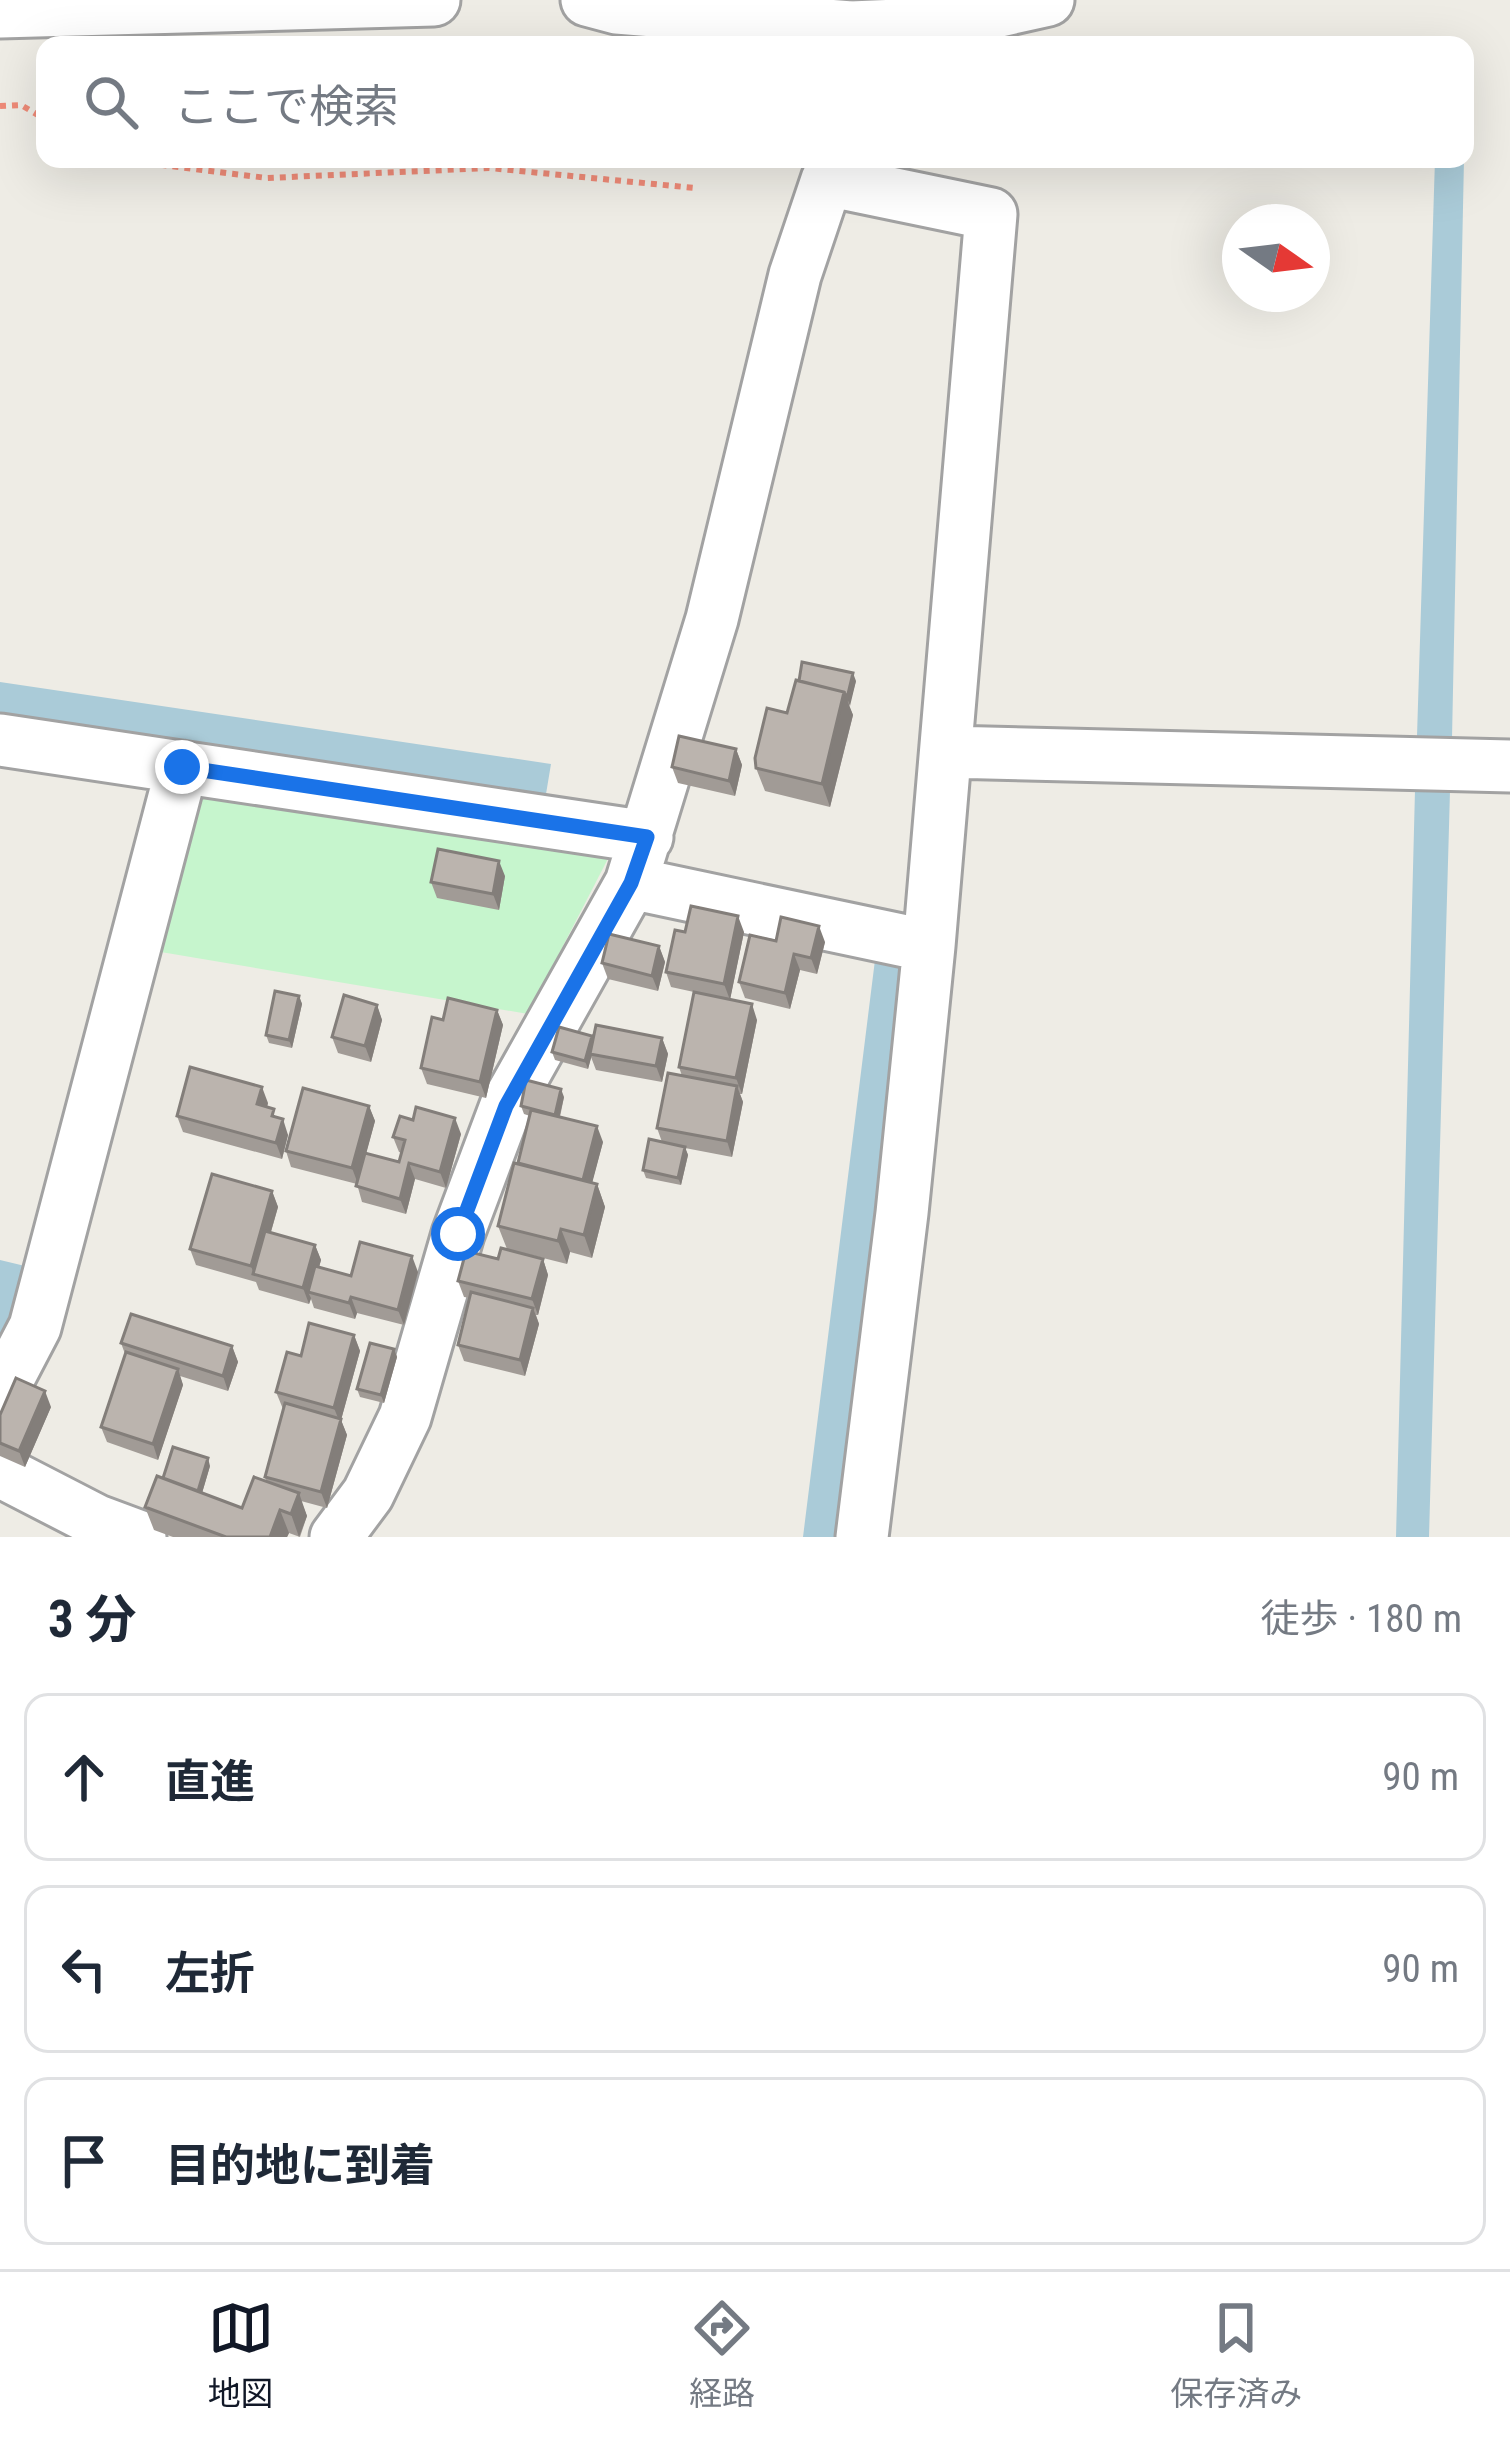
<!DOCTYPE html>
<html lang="ja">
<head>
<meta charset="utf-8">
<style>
	body { margin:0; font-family:"Roboto Condensed","Noto Sans JP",sans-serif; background:#f6f6f7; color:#1f2937 }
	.compass { position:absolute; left:1222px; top:204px; width:108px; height:108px; border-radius:50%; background:#fff; box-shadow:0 12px 48px #0002; rotate:104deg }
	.stop { position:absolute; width:36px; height:36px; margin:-27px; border:9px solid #1a73e8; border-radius:50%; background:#fff }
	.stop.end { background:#1a73e8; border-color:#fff; box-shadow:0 3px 12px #0008 }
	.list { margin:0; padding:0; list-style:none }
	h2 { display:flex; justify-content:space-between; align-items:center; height:156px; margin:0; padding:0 48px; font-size:51px }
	h2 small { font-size:39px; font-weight:400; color:#747a83 }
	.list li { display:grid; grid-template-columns:78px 1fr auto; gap:36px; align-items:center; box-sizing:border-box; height:168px; margin:0 24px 24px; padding:0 24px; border:3px solid #e0e1e3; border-radius:24px }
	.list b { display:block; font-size:45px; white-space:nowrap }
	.list em { font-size:39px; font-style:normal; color:#747a83 }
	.icon { flex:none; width:66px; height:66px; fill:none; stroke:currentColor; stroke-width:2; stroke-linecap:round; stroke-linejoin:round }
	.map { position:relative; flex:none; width:1510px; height:1537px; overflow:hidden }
	.search { position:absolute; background:#fff; box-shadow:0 12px 48px #0002; left:36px; right:36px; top:36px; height:132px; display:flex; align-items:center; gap:30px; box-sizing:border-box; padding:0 42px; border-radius:24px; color:#747a83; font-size:45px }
	.sheet { height:732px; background:#fff }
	nav { display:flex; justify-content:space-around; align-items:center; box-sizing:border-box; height:168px; border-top:3px solid #e0e1e3; background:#fff; font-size:33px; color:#747a83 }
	nav a { display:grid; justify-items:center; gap:6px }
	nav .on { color:#111827 }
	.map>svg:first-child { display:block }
	.park { fill:#c6f5cd }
	.water { fill:#aacbd8 }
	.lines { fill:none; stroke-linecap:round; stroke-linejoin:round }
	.minor-casing { stroke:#a2a2a2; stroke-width:57 }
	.path { stroke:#ee8a77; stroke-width:6; stroke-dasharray:6 6; stroke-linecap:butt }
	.minor { stroke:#fff; stroke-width:51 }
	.wall { fill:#a19b96 }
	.shaded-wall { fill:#837e7a }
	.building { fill:#bbb4ae; stroke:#837e7a; stroke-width:3 }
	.route { stroke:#1a73e8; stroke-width:15 }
</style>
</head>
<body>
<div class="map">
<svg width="1510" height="1537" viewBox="0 0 1510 1537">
	<rect width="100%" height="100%" fill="#eeece5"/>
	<!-- park -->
	<path class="park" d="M 192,788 L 615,845 L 528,1014 L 143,949 Z"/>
	<!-- water -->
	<path class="water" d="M 1435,159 L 1464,159 L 1452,738 L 1434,745 L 1417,736 Z
		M 0,682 L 551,764 L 545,800 L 0,719 Z
		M 1434,785 L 1450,791 L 1429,1537 L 1396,1537 L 1415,790 Z
		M 907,959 L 839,1537 L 803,1537 L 875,960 Z
		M 0,1260 L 25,1266 L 27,1273 L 0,1346 Z"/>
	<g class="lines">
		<!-- minor casing -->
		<g class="minor-casing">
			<path id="minor" d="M 587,0 L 617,8 L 851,27 L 946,23 L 1048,0
				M 0,12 L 434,0
				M 827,180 L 991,214 L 929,946 L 902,1213 L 862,1537
				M 0,740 L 647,837
				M 947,752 L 1510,766
				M 631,883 L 929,946
				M 0,1394 L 35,1327 L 182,767
				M 0,1471 L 97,1521 L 140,1537
				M 336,1537 L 368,1494 L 405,1417 L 458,1234 L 506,1106 L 631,883 L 712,619 L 795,275 L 827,180 L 838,159"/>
		</g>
		<!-- path -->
		<path class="path" d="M 0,106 L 21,105 L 45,119
			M 113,159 L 267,178 L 489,168 L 695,188"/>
		<!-- minor -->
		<use href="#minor" class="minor"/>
	</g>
	<!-- wall -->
	<path class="wall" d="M 856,681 L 849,706 L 853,715 L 830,807 L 765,791 L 756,768 L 787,713 Z
		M 736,749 L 742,765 L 735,796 L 678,783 L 672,767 Z
		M 505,876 L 499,910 L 437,898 L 431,882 Z
		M 685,932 L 744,932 L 730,999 L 757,1020 L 742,1094 L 740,1094 L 743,1102 L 732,1157 L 685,1148 L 688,1155 L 681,1185 L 646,1178 L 643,1170 L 662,1142 L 657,1128 L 682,1076 L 679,1067 L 694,992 L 671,987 L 666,972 Z
		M 776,941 L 825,942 L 817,974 L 800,970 L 790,1009 L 745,998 L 739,982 Z
		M 659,946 L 665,962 L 658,991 L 608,979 L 602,963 Z
		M 299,996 L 302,1004 L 292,1048 L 269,1043 L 266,1035 Z
		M 377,1005 L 382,1020 L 371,1062 L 338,1053 L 332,1037 Z
		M 497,1010 L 503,1025 L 486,1098 L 427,1084 L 421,1068 L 443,1020 Z
		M 662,1038 L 668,1054 L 662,1082 L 596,1070 L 591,1057 L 588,1069 L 555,1060 L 552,1052 L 593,1040 Z
		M 564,1097 L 560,1117 L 603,1142 L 592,1182 L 597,1184 L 605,1207 L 592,1258 L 570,1252 L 567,1264 L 507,1249 L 498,1226 L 518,1164 L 530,1116 L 524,1114 L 521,1106 Z
		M 268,1103 L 267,1107 L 277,1118 L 288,1135 L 282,1159 L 183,1132 L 177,1116 Z
		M 369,1106 L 375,1121 L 366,1153 L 399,1162 L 402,1153 L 399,1152 L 393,1137 L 461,1134 L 446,1188 L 415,1179 L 406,1214 L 362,1202 L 357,1184 L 291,1167 L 286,1151 Z
		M 272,1191 L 278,1207 L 271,1232 L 315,1245 L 321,1260 L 319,1267 L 351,1276 L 418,1272 L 404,1325 L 357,1313 L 355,1319 L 314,1308 L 311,1299 L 309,1304 L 259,1290 L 256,1282 L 196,1265 L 190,1249 Z
		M 498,1259 L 543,1259 L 548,1275 L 538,1315 L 536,1315 L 539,1324 L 525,1376 L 464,1361 L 458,1345 L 470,1298 L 464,1297 L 458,1281 Z
		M 354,1335 L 360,1351 L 341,1420 L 347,1435 L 327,1508 L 301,1501 L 307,1516 L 300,1537 L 289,1533 L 287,1537 L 173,1537 L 154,1530 L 145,1507 L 210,1466 L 202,1493 L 242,1508 L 266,1481 L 265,1477 L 283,1409 L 276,1392 L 301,1356 Z
		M 121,1343 L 232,1346 L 238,1362 L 228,1391 L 180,1376 L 183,1385 L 158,1460 L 107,1442 L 101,1427 L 125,1354 Z
		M 394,1349 L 397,1357 L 384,1403 L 360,1397 L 357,1389 Z
		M 51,1407 L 25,1467 L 0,1456 L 0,1415 Z"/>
	<!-- shaded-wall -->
	<path class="shaded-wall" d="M 853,673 L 856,681 L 850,706 L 847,698 Z
		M 844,692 L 853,715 L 830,807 L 822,784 Z
		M 736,749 L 742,765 L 735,796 L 729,781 Z
		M 499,861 L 505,876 L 499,910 L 493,894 Z
		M 738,916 L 744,932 L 730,1000 L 724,984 Z
		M 819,926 L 825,942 L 817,974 L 811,958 Z
		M 659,946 L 665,962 L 658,991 L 652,976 Z
		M 794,954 L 800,970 L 790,1009 L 785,993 Z
		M 299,996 L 302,1004 L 292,1048 L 289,1040 Z
		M 752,1004 L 757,1020 L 742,1094 L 736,1078 Z
		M 377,1005 L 382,1020 L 371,1062 L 365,1046 Z
		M 497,1010 L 503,1025 L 486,1098 L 480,1082 Z
		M 592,1036 L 595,1044 L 588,1069 L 585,1061 Z
		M 662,1038 L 668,1054 L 662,1082 L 656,1066 Z
		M 737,1086 L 743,1102 L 732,1157 L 727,1141 Z
		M 262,1087 L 268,1103 L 263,1120 L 257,1104 Z
		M 561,1089 L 564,1097 L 558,1123 L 555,1115 Z
		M 369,1106 L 375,1121 L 358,1184 L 352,1168 Z
		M 455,1118 L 461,1134 L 446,1188 L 440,1172 Z
		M 283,1119 L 288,1135 L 282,1159 L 276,1143 Z
		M 597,1126 L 603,1142 L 589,1195 L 583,1180 Z
		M 685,1147 L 688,1155 L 681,1185 L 678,1178 Z
		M 409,1163 L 415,1179 L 406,1214 L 400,1199 Z
		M 597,1184 L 605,1207 L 592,1258 L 584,1235 Z
		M 272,1191 L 278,1207 L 258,1276 L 254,1274 L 251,1266 Z
		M 561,1229 L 570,1252 L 567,1264 L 558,1241 Z
		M 315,1245 L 321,1260 L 312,1293 L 308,1292 L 311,1298 L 309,1304 L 303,1288 Z
		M 412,1256 L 418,1272 L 404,1325 L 398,1310 Z
		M 543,1259 L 548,1275 L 538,1315 L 532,1299 Z
		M 351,1297 L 357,1313 L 355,1319 L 349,1303 Z
		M 533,1308 L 539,1324 L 525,1376 L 520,1360 Z
		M 354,1335 L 360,1351 L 341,1420 L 347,1435 L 327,1508 L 321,1492 L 340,1423 L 334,1408 Z
		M 232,1346 L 238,1362 L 228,1391 L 223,1376 Z
		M 394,1349 L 397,1357 L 384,1403 L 381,1395 Z
		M 178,1369 L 183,1385 L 158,1460 L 153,1444 Z
		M 45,1391 L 51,1407 L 25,1467 L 19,1451 Z
		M 208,1458 L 210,1466 L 200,1500 L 197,1492 Z
		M 299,1493 L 307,1516 L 299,1537 L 291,1514 Z
		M 280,1510 L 289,1533 L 287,1537 L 270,1537 Z"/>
	<!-- building -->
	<path class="building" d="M 802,662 L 853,673 L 847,698 L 844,692 L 799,681 Z
		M 796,680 L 844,692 L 822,784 L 756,768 L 755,758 L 767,708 L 787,713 Z
		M 679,736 L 736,749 L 729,781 L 672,767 Z
		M 438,849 L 499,861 L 493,894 L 431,882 Z
		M 691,906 L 738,916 L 724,984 L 666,972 L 675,930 L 685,932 Z
		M 781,917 L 819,926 L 811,958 L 794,954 L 785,993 L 739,982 L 750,935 L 776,941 Z
		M 609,934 L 659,946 L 652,976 L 602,963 Z
		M 275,991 L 299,996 L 289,1040 L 266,1035 Z
		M 694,992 L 752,1004 L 736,1078 L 679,1067 Z
		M 344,995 L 377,1005 L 365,1046 L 332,1037 Z
		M 448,998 L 497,1010 L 480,1082 L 421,1068 L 432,1017 L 443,1020 Z
		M 596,1025 L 662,1038 L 656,1066 L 590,1054 Z
		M 559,1027 L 592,1036 L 585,1061 L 552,1052 Z
		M 190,1067 L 262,1087 L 257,1104 L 274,1109 L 272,1116 L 283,1119 L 276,1143 L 177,1116 Z
		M 668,1073 L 737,1086 L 727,1141 L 657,1128 Z
		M 526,1080 L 561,1089 L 555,1115 L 521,1106 Z
		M 303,1088 L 369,1106 L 352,1168 L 286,1151 Z
		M 416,1107 L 455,1118 L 440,1172 L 409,1163 L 400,1199 L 356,1186 L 365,1153 L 399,1162 L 405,1140 L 393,1137 L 400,1116 L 413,1120 Z
		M 531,1110 L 597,1126 L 583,1180 L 518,1163 Z
		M 649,1139 L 685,1147 L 678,1178 L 643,1170 Z
		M 514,1163 L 597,1184 L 584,1235 L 561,1229 L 558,1241 L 498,1226 Z
		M 212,1174 L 272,1191 L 251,1266 L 190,1249 Z
		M 265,1231 L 315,1245 L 303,1288 L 253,1274 Z
		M 360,1242 L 412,1256 L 398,1310 L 351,1297 L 349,1303 L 308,1292 L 315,1266 L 351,1276 Z
		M 501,1248 L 543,1259 L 532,1299 L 458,1281 L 466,1251 L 498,1259 Z
		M 471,1292 L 533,1308 L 520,1360 L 458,1345 Z
		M 131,1314 L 232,1346 L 223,1376 L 121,1343 Z
		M 309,1323 L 354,1335 L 334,1408 L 276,1392 L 287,1352 L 301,1356 Z
		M 370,1343 L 394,1349 L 381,1395 L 357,1389 Z
		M 126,1352 L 178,1369 L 153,1444 L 101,1427 Z
		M 16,1378 L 45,1391 L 19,1451 L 0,1443 L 0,1415 Z
		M 285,1403 L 341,1419 L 321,1492 L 265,1477 Z
		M 173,1447 L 208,1458 L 198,1491 L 163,1478 Z
		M 157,1476 L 242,1508 L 254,1477 L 299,1493 L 291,1514 L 280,1510 L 270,1537 L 226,1537 L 145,1507 Z"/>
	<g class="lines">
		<!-- route -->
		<path class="route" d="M 182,767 L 647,837 L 631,883 L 506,1106 L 458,1234"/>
	</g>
</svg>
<svg class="compass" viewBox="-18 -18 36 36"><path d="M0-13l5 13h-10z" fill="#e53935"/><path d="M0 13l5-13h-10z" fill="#747a83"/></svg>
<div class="stop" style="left:458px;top:1234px"></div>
<div class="stop end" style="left:182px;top:767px"></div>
<div class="search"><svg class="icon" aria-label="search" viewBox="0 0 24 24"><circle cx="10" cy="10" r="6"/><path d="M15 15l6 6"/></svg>ここで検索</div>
</div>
<section class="sheet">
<h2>3 分<small>徒歩 · 180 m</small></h2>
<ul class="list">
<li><svg class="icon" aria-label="ahead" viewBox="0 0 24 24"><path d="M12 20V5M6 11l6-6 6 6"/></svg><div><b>直進</b></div><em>90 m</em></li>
<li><svg class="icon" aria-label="left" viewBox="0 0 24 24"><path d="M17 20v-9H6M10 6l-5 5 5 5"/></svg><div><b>左折</b></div><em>90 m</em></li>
<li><svg class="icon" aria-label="arrive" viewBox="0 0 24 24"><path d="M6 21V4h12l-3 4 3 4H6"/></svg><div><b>目的地に到着</b></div></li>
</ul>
</section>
<nav>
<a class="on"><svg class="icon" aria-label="map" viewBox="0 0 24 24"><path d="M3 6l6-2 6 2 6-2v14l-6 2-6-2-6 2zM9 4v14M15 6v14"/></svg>地図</a>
<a><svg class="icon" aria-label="directions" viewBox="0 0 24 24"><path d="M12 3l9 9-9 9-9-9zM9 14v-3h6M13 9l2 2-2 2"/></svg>経路</a>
<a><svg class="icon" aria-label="saved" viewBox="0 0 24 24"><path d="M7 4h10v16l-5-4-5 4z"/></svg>保存済み</a>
</nav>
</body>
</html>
